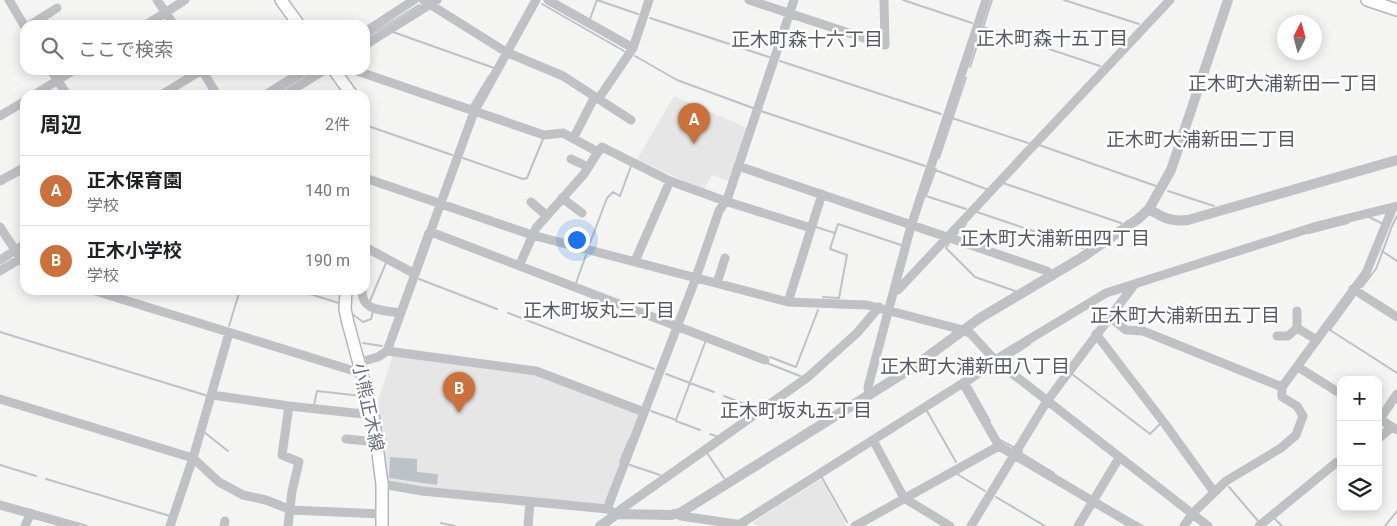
<!DOCTYPE html>
<html lang="ja">
<head>
<meta charset="utf-8">
<style>
	body { margin:0; font-family:Roboto,"Noto Sans JP",sans-serif; background:#f6f6f6; color:#202124 }
	.controls { position:absolute; right:15px; bottom:15px; display:grid; overflow:hidden; border-radius:10px; box-shadow:0 2px 12px #0003 }
	.controls button { width:45px; height:45px; display:grid; place-items:center; padding:0; border:0; border-bottom:1px solid #e0e0e0; background:#fff; color:#202124; font:25px sans-serif }
	.compass { position:absolute; left:1277px; top:15px; width:45px; height:45px; border-radius:50%; background:#fff; box-shadow:0 2px 12px #0003; rotate:6deg }
	.you { position:absolute; left:576px; top:239px; width:18px; height:18px; margin:-12px; border:4px solid #fff; border-radius:50%; background:#1a73e8; box-shadow:0 0 0 8px #1a73e833 }
	.badge { display:grid; place-items:center; width:32px; height:32px; border-radius:50%; background:#cb713c; color:#fff; font-size:16px; font-weight:700 }
	.pin { position:absolute; translate:-50% -41px; filter:drop-shadow(0 1px 2px #0008) }
	.pin::after { content:''; position:absolute; top:26px; width:18px; height:15px; background:inherit; clip-path:polygon(0 0,100% 0,50% 100%) }
	.list { margin:0; padding:0; list-style:none }
	h2 { display:flex; justify-content:space-between; align-items:center; height:65px; margin:0; padding:0 20px; font-size:21px }
	h2 small { font-size:16px; font-weight:400; color:#757577 }
	.list li { display:grid; grid-template-columns:32px 1fr auto; gap:15px; align-items:center; box-sizing:border-box; height:70px; padding:0 20px; border-top:1px solid #e0e0e0 }
	.list b { display:block; font-size:19px; white-space:nowrap }
	.list p { margin:0; font-size:16px; white-space:nowrap; color:#757577 }
	.list em { font-size:16px; font-style:normal; color:#757577 }
	.icon { flex:none; width:28px; height:28px; fill:none; stroke:currentColor; stroke-width:2; stroke-linecap:round; stroke-linejoin:round }
	.map { position:relative; flex:none; width:1397px; height:526px; overflow:hidden }
	.search { position:absolute; background:#fff; box-shadow:0 2px 12px #0003; left:20px; top:20px; width:350px; height:55px; display:flex; align-items:center; gap:12px; box-sizing:border-box; padding:0 18px; border-radius:15px; color:#757577; font-size:19px }
	.panel { position:absolute; background:#fff; box-shadow:0 2px 12px #0003; left:20px; top:90px; width:350px; height:205px; border-radius:15px }
	.map>svg:first-child { display:block }
	.built { fill:#e5e6e5 }
	.water { fill:#bbc2c8 }
	.lines { fill:none; stroke-linecap:round; stroke-linejoin:round }
	.stream { stroke:#bbc2c8; stroke-width:2 }
	.secondary-casing { stroke:#b3b6bb; stroke-width:14 }
	.minor { stroke:#bfc1c5; stroke-width:9 }
	.tertiary { stroke:#bfc1c5; stroke-width:10 }
	.secondary { stroke:#fff; stroke-width:11 }
	.labels { text-anchor:middle; stroke-width:5; stroke-linejoin:round; paint-order:stroke }
	.street-label { font-size:18px; fill:#68717f; stroke:#fff }
	.neighbourhood-label { font-size:19px; fill:#555b65; stroke:#fff }
</style>
</head>
<body>
<div class="map">
<svg width="1397" height="526" viewBox="0 0 1397 526">
	<rect width="100%" height="100%" fill="#f4f5f2"/>
	<!-- built -->
	<path class="built" d="M 674,96 L 749,129 L 729,181 L 712,175 L 703,190 L 637,159 Z
		M 393,355 L 539,375 L 640,413 L 604,506 L 418,487 L 387,480 L 377,404 Z
		M 821,479 L 847,526 L 759,526 L 752,523 Z"/>
	<!-- water -->
	<path class="water" d="M 390,457 L 417,459 L 417,472 L 438,474 L 437,485 L 389,478 Z"/>
	<g class="lines">
		<!-- stream -->
		<path class="stream" d="M 903,0 L 972,23
			M 1064,0 L 1139,24
			M 542,4 L 624,51
			M 650,18 L 769,57
			M 590,19 L 597,0 L 638,14
			M 983,27 L 1100,66
			M 393,32 L 494,68
			M 365,38 L 419,5
			M 635,56 L 677,80 L 753,108
			M 780,61 L 941,114
			M 970,67 L 992,0
			M 273,95 L 314,70
			M 471,106 L 489,76
			M 761,111 L 925,166
			M 952,118 L 1028,143
			M 368,126 L 452,155
			M 1039,145 L 1156,186
			M 463,158 L 523,179 L 527,178 L 543,139
			M 939,158 L 966,78
			M 936,169 L 926,196 L 966,209
			M 935,170 L 989,190
			M 1003,183 L 1121,223
			M 1168,191 L 1214,206
			M 977,212 L 1083,248
			M 1369,217 L 1383,224
			M 816,227 L 835,233
			M 1391,228 L 1397,216
			M 1309,233 L 1348,223
			M 955,236 L 966,224
			M 590,243 L 607,198 L 613,192 L 620,196 L 631,166
			M 949,243 L 946,248 L 975,277 L 1015,291
			M 1382,251 L 1397,261
			M 413,267 L 426,231
			M 419,279 L 497,309
			M 576,283 L 586,255
			M 1362,287 L 1376,269 L 1391,229
			M 297,290 L 342,304
			M 823,297 L 839,298 L 847,255 L 830,249 L 838,224 L 901,245
			M 1354,297 L 1330,330 L 1397,373
			M 370,301 L 386,263
			M 1090,307 L 1102,316
			M 351,313 L 363,322 L 371,319 L 373,311
			M 508,313 L 654,369
			M 229,326 L 240,290
			M 0,332 L 208,396
			M 363,343 L 382,346
			M 770,357 L 796,367 L 818,310
			M 1005,360 L 1030,344
			M 767,363 L 800,376
			M 666,374 L 714,392
			M 1072,374 L 1150,434 L 1160,424
			M 724,396 L 755,408
			M 314,405 L 317,391 L 362,396
			M 651,411 L 676,420 L 706,340
			M 927,411 L 956,462
			M 676,421 L 700,430
			M 990,421 L 969,384 L 994,367
			M 204,432 L 228,451
			M 710,434 L 716,436
			M 1000,440 L 1013,447
			M 1022,451 L 1021,453 L 1054,473
			M 707,453 L 724,478
			M 620,462 L 629,440
			M 0,465 L 36,476
			M 630,465 L 660,475
			M 957,474 L 985,491
			M 821,476 L 847,522
			M 46,479 L 170,516
			M 1229,487 L 1259,522
			M 996,497 L 1045,526
			M 1274,518 L 1282,526
			M 1136,522 L 1143,526
			M 77,523 L 87,526
			M 441,523 L 455,526
			M 1385,526 L 1397,511"/>
		<!-- secondary casing -->
		<g class="secondary-casing">
			<path id="secondary" d="M 281,0 L 299,25
				M 1367,0 L 1397,10
				M 334,70 L 352,95
				M 346,290 L 345,309 L 348,323 L 373,415 L 382,484 L 382,526"/>
		</g>
		<!-- minor -->
		<path class="minor" d="M 9,0 L 25,27
			M 157,0 L 174,25
			M 423,0 L 506,52 L 563,76 L 631,120
			M 548,0 L 633,48
			M 749,0 L 885,45 L 884,0
			M 30,25 L 57,8
			M 146,25 L 185,0
			M 365,32 L 414,0
			M 365,45 L 437,0
			M 51,70 L 67,95
			M 202,70 L 217,95
			M 354,70 L 544,135 L 563,133 L 598,152 L 602,147 L 670,181 L 725,201 L 811,228
			M 34,95 L 74,70
			M 161,95 L 202,70
			M 265,95 L 305,70
			M 284,95 L 325,70
			M 599,98 L 633,48 L 649,0
			M 0,116 L 25,101
			M 574,137 L 594,98
			M 571,159 L 588,167
			M 738,166 L 1047,271 L 1052,276
			M 365,178 L 532,235 L 788,302 L 867,305 L 963,330 L 971,334 L 995,360 L 1208,526
			M 0,181 L 25,167
			M 562,198 L 582,213
			M 531,202 L 547,216
			M 0,227 L 25,265
			M 431,232 L 765,360
			M 365,247 L 415,274
			M 0,260 L 25,244
			M 635,261 L 670,181
			M 519,266 L 536,228 L 584,174 L 598,152
			M 0,271 L 25,256
			M 717,283 L 725,258
			M 1353,289 L 1397,317
			M 92,290 L 364,374
			M 362,290 C 361,312 384,310 401,313
			M 894,291 L 898,290 L 1170,0
			M 788,302 L 822,194
			M 1297,311 L 1297,328 L 1317,340
			M 1109,317 L 1126,330 L 1143,331 L 1282,387
			M 1096,334 L 1165,424 L 1214,492
			M 1277,336 L 1288,336 L 1297,328
			M 387,351 L 536,371 L 644,412
			M 360,362 L 378,357 L 387,351 L 474,112 L 536,0
			M 1298,367 L 1341,394
			M 963,383 L 999,446
			M 869,394 L 868,387 L 911,226 L 986,0
			M 212,395 L 289,406 L 282,455 L 299,462 L 292,491 L 288,526
			M 0,399 L 193,458 L 219,482 L 243,495 L 266,500 L 291,510 L 382,514
			M 289,406 L 373,415
			M 1378,418 L 1380,419 L 1397,394
			M 1380,419 L 1397,430
			M 346,439 L 377,442
			M 1378,439 L 1392,427
			M 873,440 L 904,498 L 950,526
			M 382,484 L 422,491 L 607,509 L 617,514 L 620,510 L 808,377 L 857,333 L 879,307
			M 0,505 L 75,526
			M 607,509 L 694,283 L 719,211 L 728,197 L 794,0
			M 680,513 L 681,516 L 743,525
			M 25,526 L 31,513
			M 170,526 L 193,458 L 229,333
			M 224,526 L 225,521
			M 528,526 L 530,502
			M 737,526 L 963,383 L 995,360 L 1106,293 L 1317,226 L 1397,206
			M 855,526 L 999,446 L 1135,526
			M 971,526 L 1047,401 L 1134,285
			M 1078,526 L 1119,458
			M 1184,526 L 1192,514 L 1226,481 L 1281,448 L 1296,435 L 1303,416 L 1297,406 L 1282,397 L 1282,387 L 1366,273 L 1393,207
			M 1259,526 L 1337,462 L 1341,461"/>
		<!-- tertiary -->
		<path class="tertiary" d="M 1149,209 C 1163,218 1172,222 1188,220 L 1397,160
			M 600,526 L 617,514 L 670,515 L 680,513 L 912,368 L 980,318 L 1081,258 L 1138,219 L 1149,209 L 1171,170 L 1228,0"/>
		<!-- secondary -->
		<use href="#secondary" class="secondary"/>
	</g>
	<g class="labels">
		<!-- street labels -->
		<g class="street-label">
			<text transform="translate(368 407) rotate(78)" y="6">小熊正木線</text>
		</g>
		<!-- neighbourhood labels -->
		<g class="neighbourhood-label">
			<text x="1052" y="45">正木町森十五丁目</text>
			<text x="807" y="46">正木町森十六丁目</text>
			<text x="1283" y="90">正木町大浦新田一丁目</text>
			<text x="1201" y="146">正木町大浦新田二丁目</text>
			<text x="1055" y="245">正木町大浦新田四丁目</text>
			<text x="599" y="317">正木町坂丸三丁目</text>
			<text x="1185" y="322">正木町大浦新田五丁目</text>
			<text x="975" y="373">正木町大浦新田八丁目</text>
			<text x="796" y="417">正木町坂丸五丁目</text>
		</g>
	</g>
</svg>
<div class="controls">
<button>+</button>
<button>−</button>
<button><svg class="icon" aria-label="layers" viewBox="0 0 24 24"><path d="M12 4l9 5-9 5-9-5zM3 14l9 5 9-5"/></svg></button>
</div>
<svg class="compass" viewBox="-18 -18 36 36"><path d="M0-13l5 13h-10z" fill="#e53935"/><path d="M0 13l5-13h-10z" fill="#757577"/></svg>
<div class="you"></div>
<div class="pin badge" style="left:694px;top:144px">A</div>
<div class="pin badge" style="left:459px;top:413px">B</div>
<div class="search"><svg class="icon" aria-label="search" viewBox="0 0 24 24"><circle cx="10" cy="10" r="6"/><path d="M15 15l6 6"/></svg>ここで検索</div>
<section class="panel">
<h2>周辺<small>2件</small></h2>
<ul class="list">
<li><span class="badge">A</span><div><b>正木保育園</b><p>学校</p></div><em>140 m</em></li>
<li><span class="badge">B</span><div><b>正木小学校</b><p>学校</p></div><em>190 m</em></li>
</ul>
</section>
</div>
</body>
</html>
